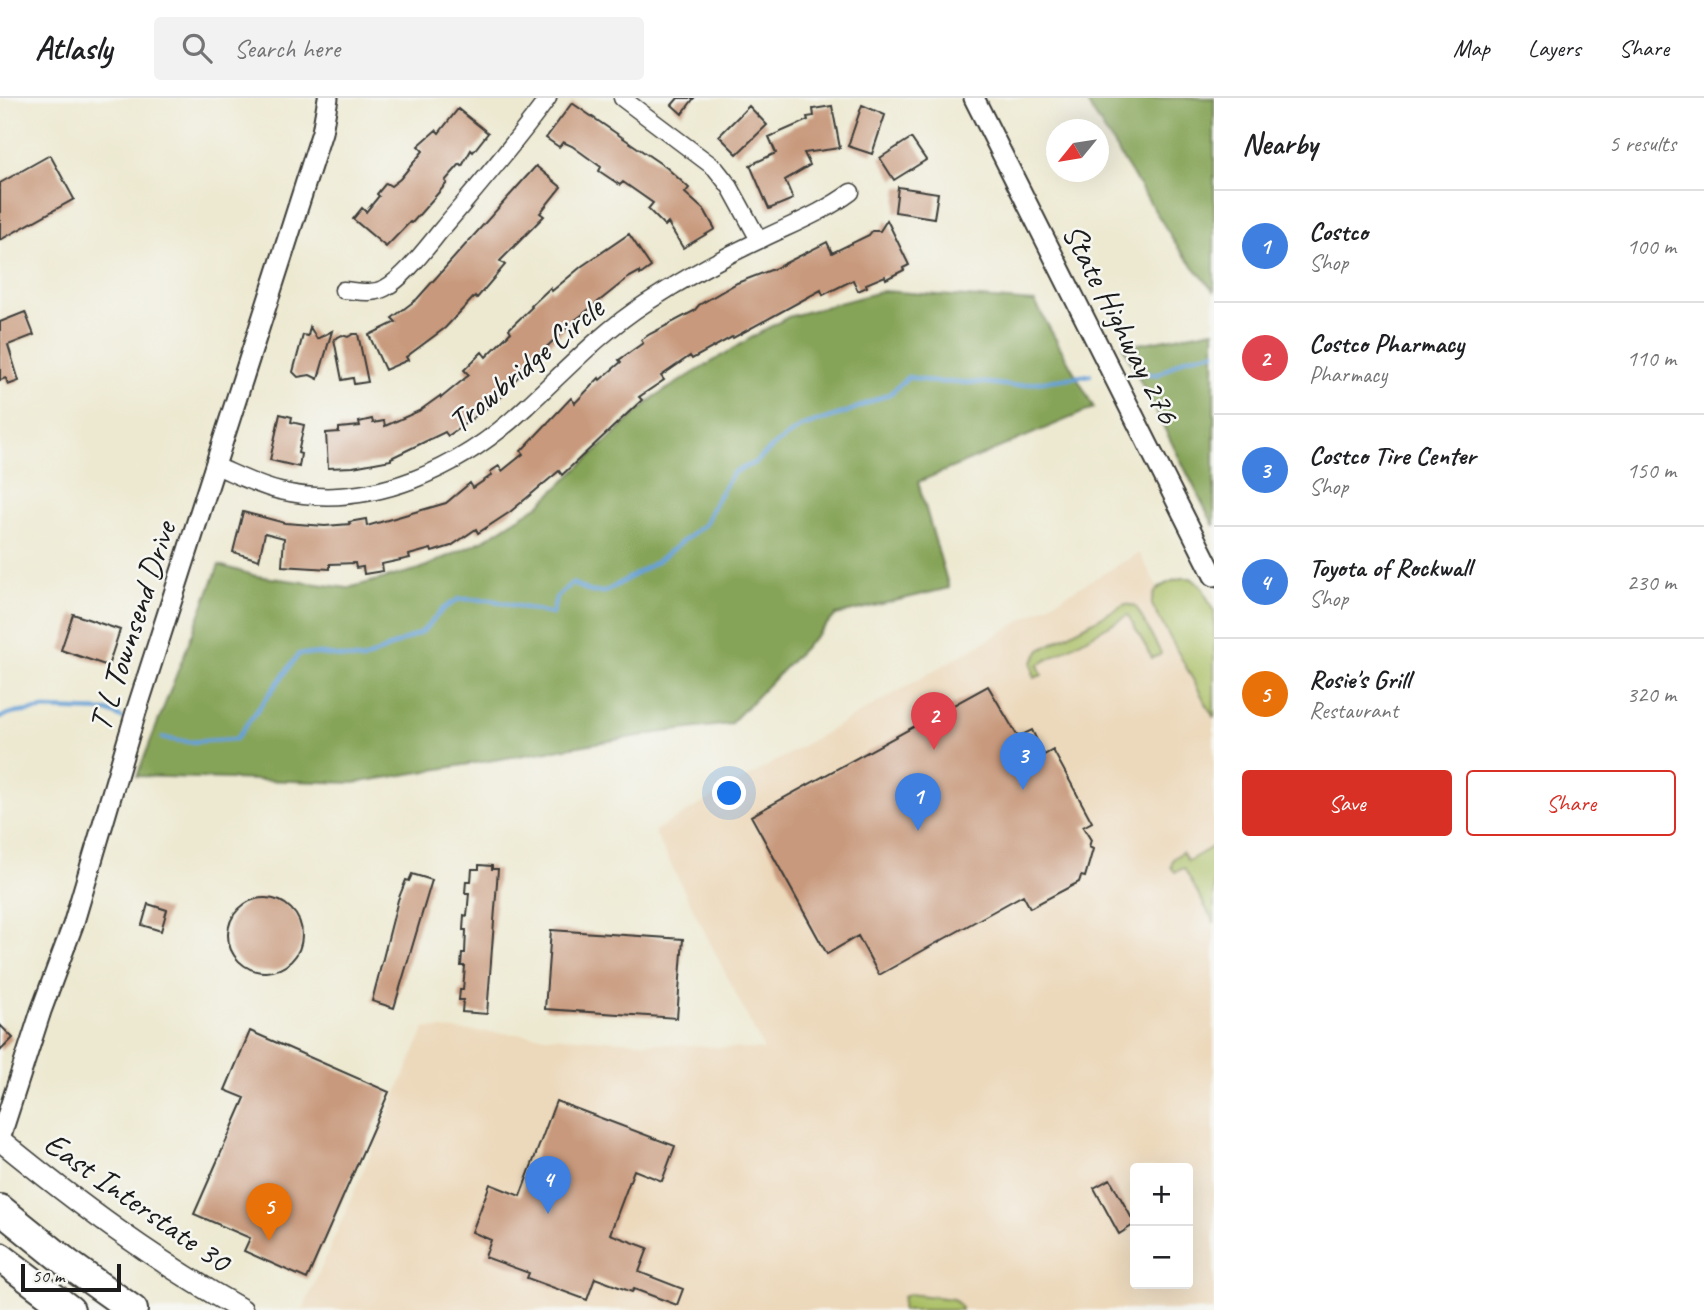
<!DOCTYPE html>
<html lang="en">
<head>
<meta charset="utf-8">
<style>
	body { margin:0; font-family:Caveat,sans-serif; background:#f2f2f2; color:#202124 }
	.controls { position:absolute; right:21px; bottom:21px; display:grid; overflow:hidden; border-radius:7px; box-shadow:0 7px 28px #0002 }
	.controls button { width:63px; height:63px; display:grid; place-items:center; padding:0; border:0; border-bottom:2px solid #e0e0e0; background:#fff; color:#202124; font:35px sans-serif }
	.compass { position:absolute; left:1046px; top:21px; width:63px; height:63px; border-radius:50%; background:#fff; box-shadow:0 7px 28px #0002; rotate:240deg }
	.scale { position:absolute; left:21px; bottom:18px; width:100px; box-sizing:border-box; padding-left:7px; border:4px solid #1c1c1c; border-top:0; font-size:19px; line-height:24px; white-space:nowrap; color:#1c1c1c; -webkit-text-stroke:5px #f6f6f2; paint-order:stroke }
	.you { position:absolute; left:730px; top:696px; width:24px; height:24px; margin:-18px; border:5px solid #fff; border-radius:50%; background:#1a73e8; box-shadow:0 0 0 10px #1a73e833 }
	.badge { display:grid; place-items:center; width:46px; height:46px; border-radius:50%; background:#d93025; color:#fff; font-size:23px; font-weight:700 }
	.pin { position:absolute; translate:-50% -58px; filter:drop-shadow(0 2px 4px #0008) }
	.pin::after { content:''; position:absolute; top:37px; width:24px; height:21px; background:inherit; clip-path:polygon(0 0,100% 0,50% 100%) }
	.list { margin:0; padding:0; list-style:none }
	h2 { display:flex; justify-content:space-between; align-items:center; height:91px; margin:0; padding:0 28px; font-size:30px }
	h2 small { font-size:23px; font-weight:400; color:#757577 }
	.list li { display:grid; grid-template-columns:46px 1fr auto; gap:21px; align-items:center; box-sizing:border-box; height:112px; padding:0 28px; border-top:2px solid #e0e0e0 }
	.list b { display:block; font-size:26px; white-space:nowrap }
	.list p { margin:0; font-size:23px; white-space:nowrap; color:#757577 }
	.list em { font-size:23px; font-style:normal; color:#757577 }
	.actions { display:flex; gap:14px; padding:21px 28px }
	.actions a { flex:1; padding:16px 0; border:2px solid #d93025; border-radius:7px; text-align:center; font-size:24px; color:#d93025 }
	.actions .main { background:#d93025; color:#fff }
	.icon { flex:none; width:38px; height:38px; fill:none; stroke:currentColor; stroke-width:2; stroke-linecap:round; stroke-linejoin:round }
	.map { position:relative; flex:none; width:1214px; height:1212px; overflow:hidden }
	header { display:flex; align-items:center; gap:42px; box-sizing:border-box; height:98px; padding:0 35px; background:#fff; border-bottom:2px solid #e0e0e0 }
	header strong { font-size:33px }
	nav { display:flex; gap:38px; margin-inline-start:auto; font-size:24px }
	.search { width:490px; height:63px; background:#f2f2f2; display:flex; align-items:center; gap:18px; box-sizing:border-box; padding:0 24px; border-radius:7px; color:#757577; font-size:26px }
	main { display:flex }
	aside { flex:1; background:#fff }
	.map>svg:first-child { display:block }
	.built { fill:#ecd8ba; fill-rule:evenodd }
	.green { fill:#a9bd62; stroke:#626c3f; stroke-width:2 }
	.forest { fill:#86a458; stroke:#51603a; stroke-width:2 }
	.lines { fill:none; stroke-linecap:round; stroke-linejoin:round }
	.stream { stroke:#67a1d6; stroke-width:4.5 }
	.building { fill:#c8997c }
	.minor-casing { stroke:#3b3b37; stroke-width:19 }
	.tertiary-casing { stroke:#3b3b37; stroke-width:23 }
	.secondary-casing { stroke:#3b3b37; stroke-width:24 }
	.motorway-casing { stroke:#3b3b37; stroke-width:32 }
	.minor { stroke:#fff; stroke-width:16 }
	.tertiary { stroke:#fff; stroke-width:19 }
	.secondary { stroke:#fff; stroke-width:21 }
	.motorway { stroke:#fff; stroke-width:28 }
	.labels { text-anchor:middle; stroke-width:5; stroke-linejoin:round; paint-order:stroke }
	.street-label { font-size:33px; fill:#1c1c1c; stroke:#f6f6f2 }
</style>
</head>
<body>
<header>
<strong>Atlasly</strong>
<div class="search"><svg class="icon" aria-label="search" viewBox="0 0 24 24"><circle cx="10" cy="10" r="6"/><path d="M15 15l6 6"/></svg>Search here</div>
<nav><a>Map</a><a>Layers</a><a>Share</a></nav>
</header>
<main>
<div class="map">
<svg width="1214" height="1212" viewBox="0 0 1214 1212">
	<rect width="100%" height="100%" fill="#f6f6f2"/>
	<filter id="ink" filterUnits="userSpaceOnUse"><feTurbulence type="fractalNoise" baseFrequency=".0143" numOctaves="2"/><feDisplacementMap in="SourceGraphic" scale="14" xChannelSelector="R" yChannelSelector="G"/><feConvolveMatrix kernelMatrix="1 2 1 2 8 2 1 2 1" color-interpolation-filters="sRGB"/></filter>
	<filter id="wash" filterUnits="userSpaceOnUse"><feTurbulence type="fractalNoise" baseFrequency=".00686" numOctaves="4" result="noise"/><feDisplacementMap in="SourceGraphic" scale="28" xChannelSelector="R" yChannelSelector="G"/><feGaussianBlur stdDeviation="1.57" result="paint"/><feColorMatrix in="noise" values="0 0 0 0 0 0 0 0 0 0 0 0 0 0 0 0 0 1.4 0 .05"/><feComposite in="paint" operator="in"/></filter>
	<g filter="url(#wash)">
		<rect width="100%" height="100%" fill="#ede9d1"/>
		<!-- built -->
		<path class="built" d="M 1139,455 L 1214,592 L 1214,1212 L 303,1212 L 425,930 L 764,952 L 654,733 ZM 1135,1070 L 1188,1070 L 1188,1186 L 1135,1186 Z"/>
		<!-- green -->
		<path class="green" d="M 1182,480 L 1191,480 L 1202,489 L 1214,514 L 1214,620 L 1152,507 C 1150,490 1168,484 1182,480 Z
			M 1125,506 L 1135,508 L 1138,512 L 1161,555 L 1160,557 L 1152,560 L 1128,517 L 1038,567 L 1042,577 L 1034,580 L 1032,565 L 1040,552 Z
			M 1214,748 L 1214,825 L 1184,770 L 1175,774 L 1171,769 L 1173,761 L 1182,754 L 1188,763 Z
			M 909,1196 L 953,1201 L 960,1207 L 961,1212 L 902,1212 L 903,1199 Z"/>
		<!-- forest -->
		<path class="forest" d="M 1084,0 L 1214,0 L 1214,193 L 1179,151 Z
			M 883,193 L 1035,204 L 1094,310 L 918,384 L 949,490 L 836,517 L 730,626 L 664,634 L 354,685 L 137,678 L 219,467 L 256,478 L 348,490 L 420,471 L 482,443 L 539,407 L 654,299 L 759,235 L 788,219 Z
			M 1214,232 L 1214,428 L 1123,249 Z"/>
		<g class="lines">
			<!-- stream -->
			<path class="stream" d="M 1137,274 L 1157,277 L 1186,260 L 1214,254
				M 0,620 L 8,616 L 45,611 L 107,613 L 122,620
				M 162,640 L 189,644 L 236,641 L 299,556 L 321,556 L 363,562 L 423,533 L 443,511 L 459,501 L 490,502 L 552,516 L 556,500 L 572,485 L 591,494 L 605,494 L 656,464 L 705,426 L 715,404 L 733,375 L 756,364 L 776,346 L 801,329 L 847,314 L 891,295 L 908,279 L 934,284 L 988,285 L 1013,288 L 1090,277"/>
		</g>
		<g id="blocks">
			<!-- building -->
			<path class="building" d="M 678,0 L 694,0 L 682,16 L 672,7 Z
				M 572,5 L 667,70 L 689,90 L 685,95 L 705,113 L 715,131 L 683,150 L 668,125 L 665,128 L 648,111 L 653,105 L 623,84 L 620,87 L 599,73 L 601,69 L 572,48 L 563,44 L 559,49 L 546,40 Z
				M 862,7 L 885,17 L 872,56 L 848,48 Z
				M 749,8 L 767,27 L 737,56 L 719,38 Z
				M 832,8 L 840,50 L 804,55 L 810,67 L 785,82 L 793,101 L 769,111 L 750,67 L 776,55 L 769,39 L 808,22 L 807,19 L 814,18 L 813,11 Z
				M 458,11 L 488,35 L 473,54 L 471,52 L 462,68 L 460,66 L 445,83 L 447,85 L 412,125 L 410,124 L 386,149 L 353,121 L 362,110 L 366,114 L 379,98 L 377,96 L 386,85 L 391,88 L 400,81 L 423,53 L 418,48 L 436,32 L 439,35 Z
				M 911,40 L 926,62 L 894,82 L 880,60 Z
				M 50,57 L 74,101 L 0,142 L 0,85 Z
				M 536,68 L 561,89 L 540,115 L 544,118 L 500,163 L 505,167 L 477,200 L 475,198 L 445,230 L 406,259 L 408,262 L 385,272 L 369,237 L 396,224 L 392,220 L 417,201 Z
				M 898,89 L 938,95 L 934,120 L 895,114 Z
				M 887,122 L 909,167 L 903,170 L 904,172 L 886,181 L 885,178 L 866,186 L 867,189 L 858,193 L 853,182 L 823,197 L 821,192 L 733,240 L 732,239 L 692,261 L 690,258 L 661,278 L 664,282 L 639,299 L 642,302 L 562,377 L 559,373 L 510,414 L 478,435 L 476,431 L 451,448 L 432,454 L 431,451 L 409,457 L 410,460 L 382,466 L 383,473 L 364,476 L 363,469 L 356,470 L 355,465 L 330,466 L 330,471 L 282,468 L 284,440 L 265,435 L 259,462 L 233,454 L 243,414 L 285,425 L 325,428 L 350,426 L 349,424 L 366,421 L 367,428 L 446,405 L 470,385 L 473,390 L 492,377 L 490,374 L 499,368 L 502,373 L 523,356 L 521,353 L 571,300 L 575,305 L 599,280 L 600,282 L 621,264 L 619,262 L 643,245 L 641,242 L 650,236 L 694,213 L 699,207 L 737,185 L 776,170 L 827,144 L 832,155 L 869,137 L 872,133 L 880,133 Z
				M 629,136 L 651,169 L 640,177 L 639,174 L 628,180 L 573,224 L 519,275 L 521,276 L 506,291 L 508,293 L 495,304 L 448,338 L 445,334 L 391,360 L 391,362 L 353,369 L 328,370 L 326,335 L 339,334 L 339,330 L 360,328 L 359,324 L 372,321 L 373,325 L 384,323 L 385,328 L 419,313 L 440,298 L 441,300 L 469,277 L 464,272 L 482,254 L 486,259 L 511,234 L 509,231 L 532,209 L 531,208 L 550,190 L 552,193 L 582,168 Z
				M 25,214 L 34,237 L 8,247 L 19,283 L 8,287 L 6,280 L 0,282 L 0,224 Z
				M 310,229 L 317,241 L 332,233 L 318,281 L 310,277 L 298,279 L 293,274 L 303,237 L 308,238 Z
				M 353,236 L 358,236 L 368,284 L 354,286 L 353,280 L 342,282 L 334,241 L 342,237 L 348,239 Z
				M 280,316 L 292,319 L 291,324 L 304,327 L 298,355 L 301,356 L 299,369 L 270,362 Z
				M 73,516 L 120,532 L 108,568 L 61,552 Z
				M 988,588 L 1018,639 L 1032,632 L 1044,657 L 1053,652 L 1092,724 L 1083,729 L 1091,742 L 1089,749 L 1093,751 L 1085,779 L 1081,778 L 1079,784 L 1030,810 L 1023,797 L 879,877 L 858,838 L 827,856 L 751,718 Z
				M 479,767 L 492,768 L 492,771 L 498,771 L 487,916 L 462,914 L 463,902 L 459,902 L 460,892 L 463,892 L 465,868 L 461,868 L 462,855 L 465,855 L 466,832 L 463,832 L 464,817 L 467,818 L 469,795 L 465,795 L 466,783 L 471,783 L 472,771 L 479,771 Z
				M 412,776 L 432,782 L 394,910 L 372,903 L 398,802 L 406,782 L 409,783 Z
				M228 837a37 37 0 1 1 74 0a37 37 0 1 1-74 0Z
				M 148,806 L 167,812 L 161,833 L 142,827 Z
				M 551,832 L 683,841 L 677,920 L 545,911 Z
				M 0,927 L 13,940 L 0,953 Z
				M 250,933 L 389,994 L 307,1181 L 244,1153 L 250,1140 L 194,1116 L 245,1000 L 225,992 Z
				M 556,1003 L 675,1048 L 662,1083 L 634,1072 L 610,1136 L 648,1150 L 639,1174 L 683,1191 L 677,1207 L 634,1191 L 632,1194 L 595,1180 L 587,1202 L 527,1180 L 529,1175 L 485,1159 L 491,1142 L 472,1134 L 490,1086 L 520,1098 Z
				M 1110,1081 L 1135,1126 L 1119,1136 L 1094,1090 Z"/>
		</g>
	</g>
	<g filter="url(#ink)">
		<use href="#blocks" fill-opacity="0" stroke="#3b3b37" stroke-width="2"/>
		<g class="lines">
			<!-- minor casing -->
			<g class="minor-casing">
				<path id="minor" d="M 622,0 L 715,70 L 730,89 L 759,142
					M 343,192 C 357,193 372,197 385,190 C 405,179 427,149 442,131 C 478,88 515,46 548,0
					M 216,368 C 237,377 258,388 280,393 C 371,414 462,370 526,309 C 565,273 601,234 646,205 C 683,181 723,159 762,141 C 793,126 824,114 851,94"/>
			</g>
			<!-- tertiary casing -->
			<g class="tertiary-casing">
				<path id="tertiary" d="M 974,0 L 1214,478
					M 0,1040 L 41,913 L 73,827 L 136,614 L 322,34 L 328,0"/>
			</g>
			<!-- secondary casing -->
			<g class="secondary-casing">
				<path id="secondary" d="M 0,1042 C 78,1106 154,1162 242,1212"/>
			</g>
			<!-- motorway casing -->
			<g class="motorway-casing">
				<path id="motorway" d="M 0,1111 L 67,1165 L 133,1212
					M 0,1159 L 70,1212"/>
			</g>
			<!-- minor -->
			<use href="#minor" class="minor"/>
			<!-- tertiary -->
			<use href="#tertiary" class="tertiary"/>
			<!-- secondary -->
			<use href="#secondary" class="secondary"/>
			<!-- motorway -->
			<use href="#motorway" class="motorway"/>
		</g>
	</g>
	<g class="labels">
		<!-- street labels -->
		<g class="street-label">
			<text transform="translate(1122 225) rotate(63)" y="12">State Highway 276</text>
			<text transform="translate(525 266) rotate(-40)" y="12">Trowbridge Circle</text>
			<text transform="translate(131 528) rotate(-72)" y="12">T L Townsend Drive</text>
			<text transform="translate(138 1103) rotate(35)" y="12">East Interstate 30</text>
		</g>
	</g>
</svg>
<div class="controls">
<button>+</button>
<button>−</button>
</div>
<svg class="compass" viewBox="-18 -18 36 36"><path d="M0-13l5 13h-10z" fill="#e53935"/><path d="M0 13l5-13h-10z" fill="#757577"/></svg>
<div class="scale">50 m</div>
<div class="you"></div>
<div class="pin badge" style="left:918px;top:733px;background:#3f7fe0">1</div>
<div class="pin badge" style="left:934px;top:652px;background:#e0444e">2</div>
<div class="pin badge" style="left:1023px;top:692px;background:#3f7fe0">3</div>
<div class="pin badge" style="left:548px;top:1116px;background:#3f7fe0">4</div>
<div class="pin badge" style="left:269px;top:1143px;background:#e8710a">5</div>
</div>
<aside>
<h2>Nearby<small>5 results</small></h2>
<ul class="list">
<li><span class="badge" style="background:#3f7fe0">1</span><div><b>Costco</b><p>Shop</p></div><em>100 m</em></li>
<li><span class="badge" style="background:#e0444e">2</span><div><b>Costco Pharmacy</b><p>Pharmacy</p></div><em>110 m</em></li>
<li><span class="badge" style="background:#3f7fe0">3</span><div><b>Costco Tire Center</b><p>Shop</p></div><em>150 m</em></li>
<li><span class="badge" style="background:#3f7fe0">4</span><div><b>Toyota of Rockwall</b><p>Shop</p></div><em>230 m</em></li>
<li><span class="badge" style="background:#e8710a">5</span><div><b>Rosie's Grill</b><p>Restaurant</p></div><em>320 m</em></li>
</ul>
<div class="actions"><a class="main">Save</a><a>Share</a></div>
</aside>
</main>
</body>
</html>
